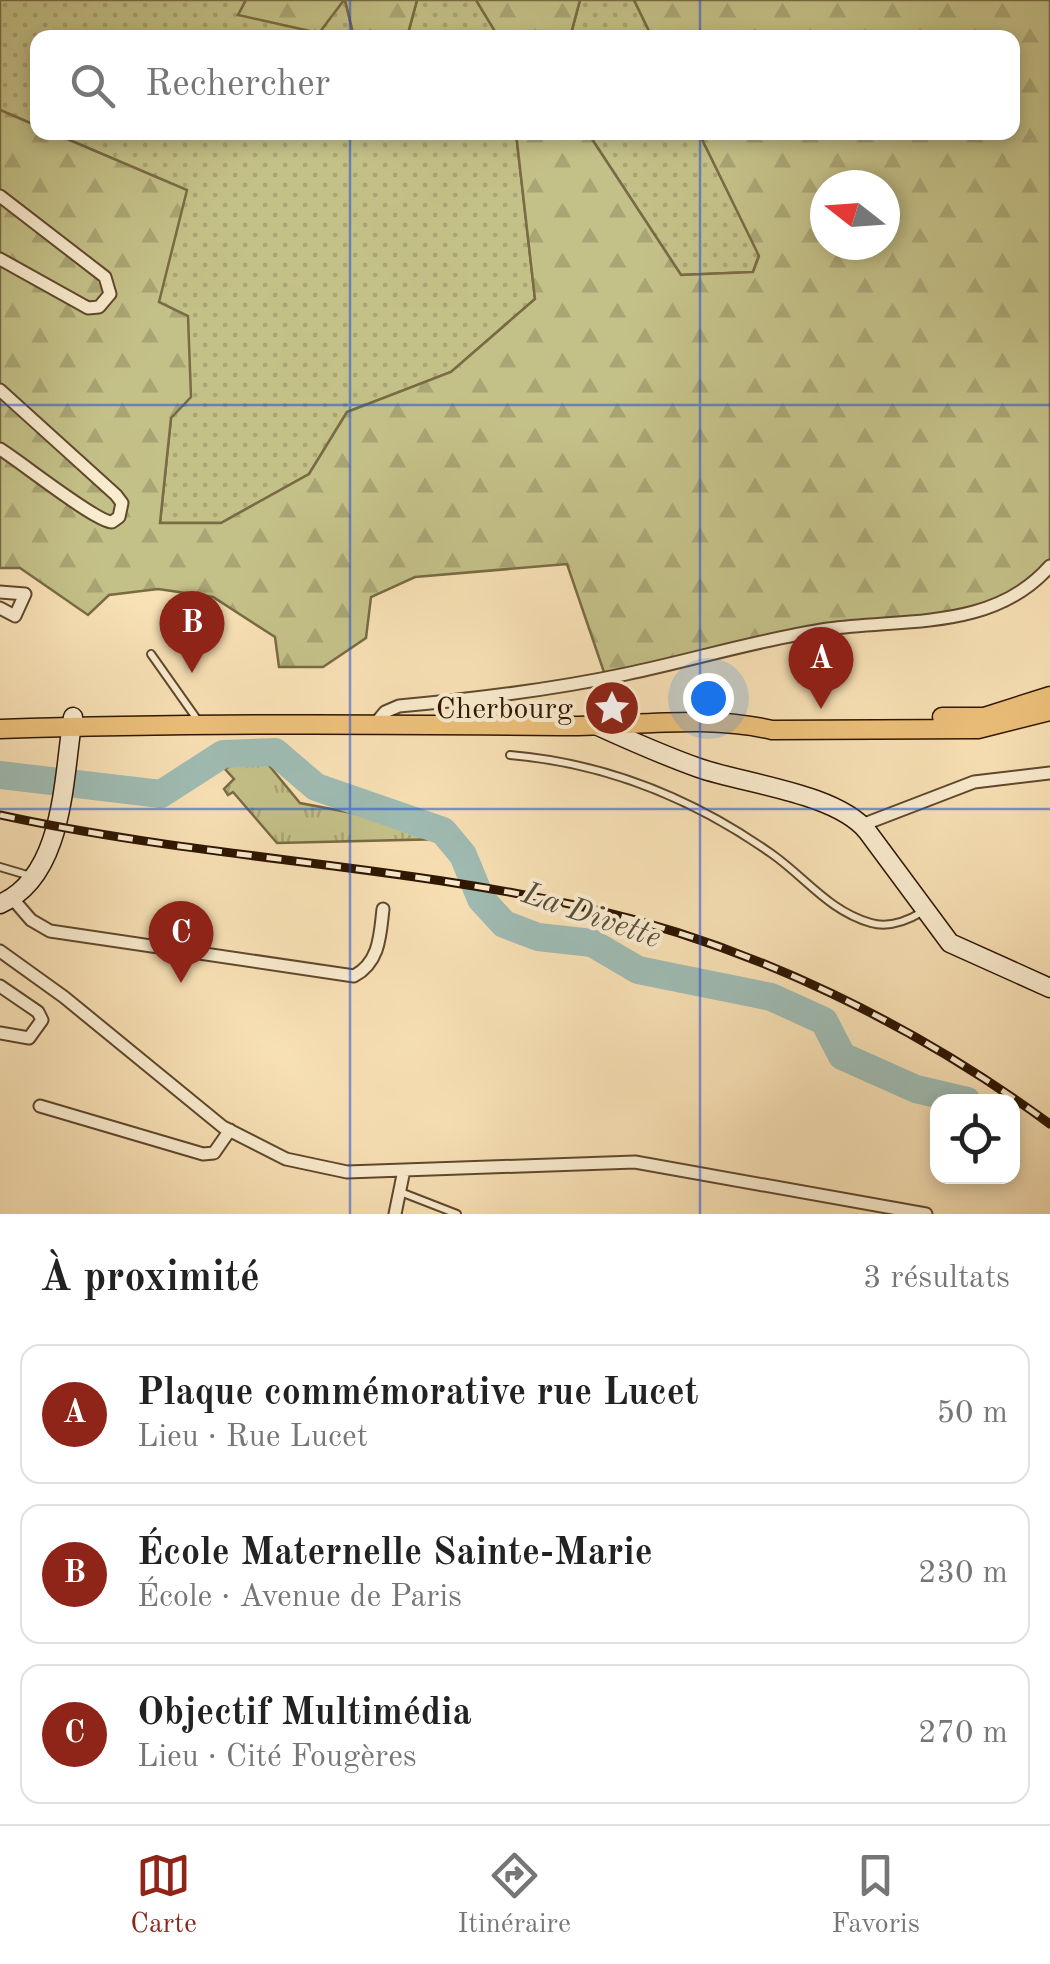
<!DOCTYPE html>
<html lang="fr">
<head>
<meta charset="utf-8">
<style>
	body { margin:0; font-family:"Old Standard TT",serif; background:#f6f6f6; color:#222 }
	.controls { position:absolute; right:30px; bottom:30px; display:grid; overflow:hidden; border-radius:20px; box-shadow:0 5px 15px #0003 }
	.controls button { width:90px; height:90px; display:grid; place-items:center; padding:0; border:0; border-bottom:2px solid #e0e0e0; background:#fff; color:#222; font:50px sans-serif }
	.compass { position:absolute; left:810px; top:170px; width:90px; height:90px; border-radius:50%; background:#fff; box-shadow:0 5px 15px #0003; rotate:287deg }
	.you { position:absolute; left:708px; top:698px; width:35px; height:35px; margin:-25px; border:8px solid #fff; border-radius:50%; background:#1a73e8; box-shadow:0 0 0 15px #1a73e833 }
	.badge { display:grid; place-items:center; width:65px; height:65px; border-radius:50%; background:#8f2418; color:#fff; font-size:32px; font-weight:700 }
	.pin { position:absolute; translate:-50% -82px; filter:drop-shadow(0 2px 5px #0008) }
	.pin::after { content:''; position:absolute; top:52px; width:35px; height:30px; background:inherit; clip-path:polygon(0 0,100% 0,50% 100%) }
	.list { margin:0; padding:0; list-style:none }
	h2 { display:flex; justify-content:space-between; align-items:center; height:130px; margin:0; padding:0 40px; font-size:42px }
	h2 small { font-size:32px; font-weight:400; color:#767676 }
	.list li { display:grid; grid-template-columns:65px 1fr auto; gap:30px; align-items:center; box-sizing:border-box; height:140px; margin:0 20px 20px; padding:0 20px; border:2px solid #e0e0e0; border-radius:20px }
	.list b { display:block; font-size:38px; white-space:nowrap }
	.list p { margin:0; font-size:32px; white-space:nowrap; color:#767676 }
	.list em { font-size:32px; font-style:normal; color:#767676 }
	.icon { flex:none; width:55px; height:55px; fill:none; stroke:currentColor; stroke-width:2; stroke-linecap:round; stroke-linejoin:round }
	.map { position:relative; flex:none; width:1050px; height:1214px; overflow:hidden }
	.search { position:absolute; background:#fff; box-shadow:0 5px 15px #0003; left:30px; right:30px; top:30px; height:110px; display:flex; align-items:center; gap:25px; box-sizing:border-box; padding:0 35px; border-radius:20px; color:#767676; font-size:38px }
	.sheet { height:610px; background:#fff }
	nav { display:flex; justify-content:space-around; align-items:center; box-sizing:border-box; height:140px; border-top:2px solid #e0e0e0; background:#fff; font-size:28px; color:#767676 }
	nav a { display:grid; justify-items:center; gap:5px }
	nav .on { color:#8f2418 }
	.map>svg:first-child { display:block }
	.grass { fill:url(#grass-dots); stroke:#796b44; stroke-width:2.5 }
	.forest { fill:url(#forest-firs); stroke:#796b44; stroke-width:2.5; fill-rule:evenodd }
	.park { fill:url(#park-tufts); stroke:#796b44; stroke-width:2.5 }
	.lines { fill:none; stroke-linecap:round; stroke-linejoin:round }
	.river { stroke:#9fbcb4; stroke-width:28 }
	.lane-casing { stroke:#60482d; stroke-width:10 }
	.street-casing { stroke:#60482d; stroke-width:15 }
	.secondary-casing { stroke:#2e1500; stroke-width:21 }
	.primary-casing { stroke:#2e1500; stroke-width:21 }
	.lane { stroke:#faeccf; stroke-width:6 }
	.street { stroke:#faeccf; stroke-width:11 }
	.secondary { stroke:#faeccf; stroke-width:18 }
	.primary { stroke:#ecc07a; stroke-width:18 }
	.rail-casing { stroke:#2e1500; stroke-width:9 }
	.rail { stroke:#faeccf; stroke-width:5; stroke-dasharray:15; stroke-linecap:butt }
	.grid { fill:none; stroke:#1d4ed8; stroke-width:2.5; stroke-opacity:0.55 }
	.labels { text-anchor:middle; stroke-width:8; stroke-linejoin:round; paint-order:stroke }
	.poi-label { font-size:30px; fill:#2e1500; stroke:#faeccf; text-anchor:end }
	.water-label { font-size:32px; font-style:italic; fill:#564f3f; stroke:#faeccf }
</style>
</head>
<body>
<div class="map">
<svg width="1050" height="1214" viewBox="0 0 1050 1214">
	<defs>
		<pattern id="grass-dots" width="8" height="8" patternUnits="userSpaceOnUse" patternTransform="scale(2.5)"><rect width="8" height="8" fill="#c4c188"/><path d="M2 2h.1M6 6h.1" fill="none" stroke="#a9a574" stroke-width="1.8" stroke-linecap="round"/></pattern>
		<pattern id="forest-firs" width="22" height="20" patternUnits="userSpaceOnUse" patternTransform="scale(2.5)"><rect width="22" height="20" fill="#c4c188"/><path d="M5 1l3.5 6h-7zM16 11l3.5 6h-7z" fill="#a9a574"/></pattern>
		<pattern id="park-tufts" width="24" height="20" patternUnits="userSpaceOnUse" patternTransform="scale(2.5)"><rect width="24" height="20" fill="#c4c188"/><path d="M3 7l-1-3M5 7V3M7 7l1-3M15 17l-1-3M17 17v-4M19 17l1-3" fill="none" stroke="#a9a574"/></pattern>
	</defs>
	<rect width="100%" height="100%" fill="#f8e1b5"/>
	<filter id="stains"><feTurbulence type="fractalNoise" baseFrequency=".002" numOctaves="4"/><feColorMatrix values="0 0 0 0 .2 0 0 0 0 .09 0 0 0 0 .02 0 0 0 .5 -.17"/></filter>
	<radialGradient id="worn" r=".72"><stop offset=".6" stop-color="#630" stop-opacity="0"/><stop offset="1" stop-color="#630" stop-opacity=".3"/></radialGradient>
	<!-- grass -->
	<path class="grass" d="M 0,0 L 246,0 L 239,15 L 345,0 L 354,37 L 38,38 L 37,126 L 0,110 Z
		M 417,0 L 476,0 L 499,37 L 407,38 Z
		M 580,0 L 634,0 L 652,37 L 570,38 Z
		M 53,133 L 516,133 L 535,299 L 451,372 L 347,412 L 309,474 L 221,523 L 160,523 L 171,418 L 80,333 L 186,190 Z
		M 588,133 L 699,133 L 759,255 L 753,272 L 681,275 Z"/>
	<!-- forest -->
	<path class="forest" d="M 246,0 L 344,0 L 319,33 L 238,15 Z
		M 345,0 L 417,0 L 407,37 L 354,37 Z
		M 476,0 L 580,0 L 570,37 L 499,38 Z
		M 634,0 L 1050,0 L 1050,566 L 996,604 L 937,622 L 828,629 L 606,678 L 567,564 L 415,577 L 371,597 L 366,638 L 323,667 L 279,667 L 275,637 L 213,597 L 158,589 L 109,595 L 88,615 L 20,568 L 0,568 L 0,110 L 37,126 L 38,132 L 53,133 L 187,190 L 159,302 L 188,316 L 191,397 L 171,418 L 160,523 L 221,523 L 309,474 L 347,412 L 451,372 L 535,299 L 516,133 L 588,133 L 681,275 L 753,272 L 759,256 L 699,133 L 1012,132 L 1012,38 L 652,37 ZM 825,185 L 885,185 L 885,245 L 825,245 Z"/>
	<!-- park -->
	<path class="park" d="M 239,761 L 267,763 L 300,803 L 426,827 L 444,839 L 277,843 L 233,792 L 228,795 L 224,789 L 234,779 L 225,769 Z"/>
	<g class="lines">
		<!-- river -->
		<path class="river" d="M 0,775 L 161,794 L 223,754 L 275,752 L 316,787 L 443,831 L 463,855 L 481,899 L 504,924 L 538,937 L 592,943 L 638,970 L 771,997 L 824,1021 L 842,1056 L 916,1089 L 967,1101"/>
		<!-- lane casing -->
		<g class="lane-casing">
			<path id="lane" d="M 151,654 L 199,722
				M 510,755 C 605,763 694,799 772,854 C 806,878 829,911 871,923 C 889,928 907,921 922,912
				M 0,867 L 27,875
				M 403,1193 L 457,1214"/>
		</g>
		<!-- street casing -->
		<g class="street-casing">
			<path id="street" d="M 0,196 L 105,277 L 110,294 L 99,307 L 88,308 L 0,259
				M 0,390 L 116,495 L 122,503 L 119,517 L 112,522 C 96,522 21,462 0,449
				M 0,592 L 25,594 L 15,616 L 0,608
				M 375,724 L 385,712 L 399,706 C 476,699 551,690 626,674 C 693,660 761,639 828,629 C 905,618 993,631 1050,566
				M 862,825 L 974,782 L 1050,773
				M 12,898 L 31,920 L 50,931 L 354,976 C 380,962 380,935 383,909
				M 0,951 L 64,997 L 223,1127 L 286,1159 L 347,1172 L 635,1162 L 926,1214
				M 0,986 L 38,1012 L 42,1020 L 29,1038 L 0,1033
				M 40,1106 L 203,1154 L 214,1153 L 230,1130
				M 395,1214 L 404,1170"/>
		</g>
		<!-- secondary casing -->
		<g class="secondary-casing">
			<path id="secondary" d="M 598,726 C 631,741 665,756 699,768 C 745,784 836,793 867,831 L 950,943 L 1050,988
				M 0,904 C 65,876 63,777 73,717"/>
		</g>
		<!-- primary casing -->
		<g class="primary-casing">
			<path id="primary" d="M 942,717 L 984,717 L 1050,696
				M 0,729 C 187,723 373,724 560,726 C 630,727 703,714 772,730 L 978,729 L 1050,711"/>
		</g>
		<!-- lane -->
		<use href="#lane" class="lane"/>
		<!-- street -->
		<use href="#street" class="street"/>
		<!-- secondary -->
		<use href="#secondary" class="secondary"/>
		<!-- primary -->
		<use href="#primary" class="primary"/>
		<!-- rail casing -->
		<g class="rail-casing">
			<path id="rail" d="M 0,815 C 196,858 397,864 592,909 C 756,947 915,1025 1050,1124"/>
		</g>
		<!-- rail -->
		<use href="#rail" class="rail"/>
	</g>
	<!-- grid -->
	<path class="grid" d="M 350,0 L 350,38M 700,0 L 700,38M 350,132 L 350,1214M 700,132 L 700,1214M 0,405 L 1050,405M 0,809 L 1050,809"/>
	<!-- icons -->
	<defs>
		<g id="sight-disc" transform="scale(2.875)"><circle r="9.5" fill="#8f2418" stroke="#faeccf"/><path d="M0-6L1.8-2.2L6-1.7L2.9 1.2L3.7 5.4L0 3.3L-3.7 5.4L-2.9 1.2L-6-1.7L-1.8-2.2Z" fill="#fff"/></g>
	</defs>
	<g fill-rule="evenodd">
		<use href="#sight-disc" x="612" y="708"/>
	</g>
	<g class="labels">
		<!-- poi labels -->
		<g class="poi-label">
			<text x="573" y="718">Cherbourg</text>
		</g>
		<!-- water labels -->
		<g class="water-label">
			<text transform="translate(592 914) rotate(19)" y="11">La Divette</text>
		</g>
	</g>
	<rect width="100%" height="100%" filter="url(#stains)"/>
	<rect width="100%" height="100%" fill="url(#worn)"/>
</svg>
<div class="controls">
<button><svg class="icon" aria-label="locate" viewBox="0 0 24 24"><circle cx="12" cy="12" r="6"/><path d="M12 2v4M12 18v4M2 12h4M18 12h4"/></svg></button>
</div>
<svg class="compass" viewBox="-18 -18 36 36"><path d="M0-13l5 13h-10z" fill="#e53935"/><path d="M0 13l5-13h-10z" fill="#767676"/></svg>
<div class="you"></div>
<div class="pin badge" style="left:821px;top:709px">A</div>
<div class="pin badge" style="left:192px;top:673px">B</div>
<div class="pin badge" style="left:181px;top:983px">C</div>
<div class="search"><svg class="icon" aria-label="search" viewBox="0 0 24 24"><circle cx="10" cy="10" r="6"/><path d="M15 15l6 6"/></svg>Rechercher</div>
</div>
<section class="sheet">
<h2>À proximité<small>3 résultats</small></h2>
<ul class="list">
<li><span class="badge">A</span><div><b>Plaque commémorative rue Lucet</b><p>Lieu · Rue Lucet</p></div><em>50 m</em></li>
<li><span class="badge">B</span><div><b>École Maternelle Sainte-Marie</b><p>École · Avenue de Paris</p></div><em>230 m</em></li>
<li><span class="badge">C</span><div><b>Objectif Multimédia</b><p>Lieu · Cité Fougères</p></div><em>270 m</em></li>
</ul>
</section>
<nav>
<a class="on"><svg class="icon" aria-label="map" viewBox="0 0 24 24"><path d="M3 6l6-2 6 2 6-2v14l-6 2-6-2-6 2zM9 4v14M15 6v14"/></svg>Carte</a>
<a><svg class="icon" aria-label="directions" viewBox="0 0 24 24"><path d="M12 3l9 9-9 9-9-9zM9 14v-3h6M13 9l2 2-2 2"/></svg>Itinéraire</a>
<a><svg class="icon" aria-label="saved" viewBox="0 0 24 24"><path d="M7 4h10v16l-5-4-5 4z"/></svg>Favoris</a>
</nav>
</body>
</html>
